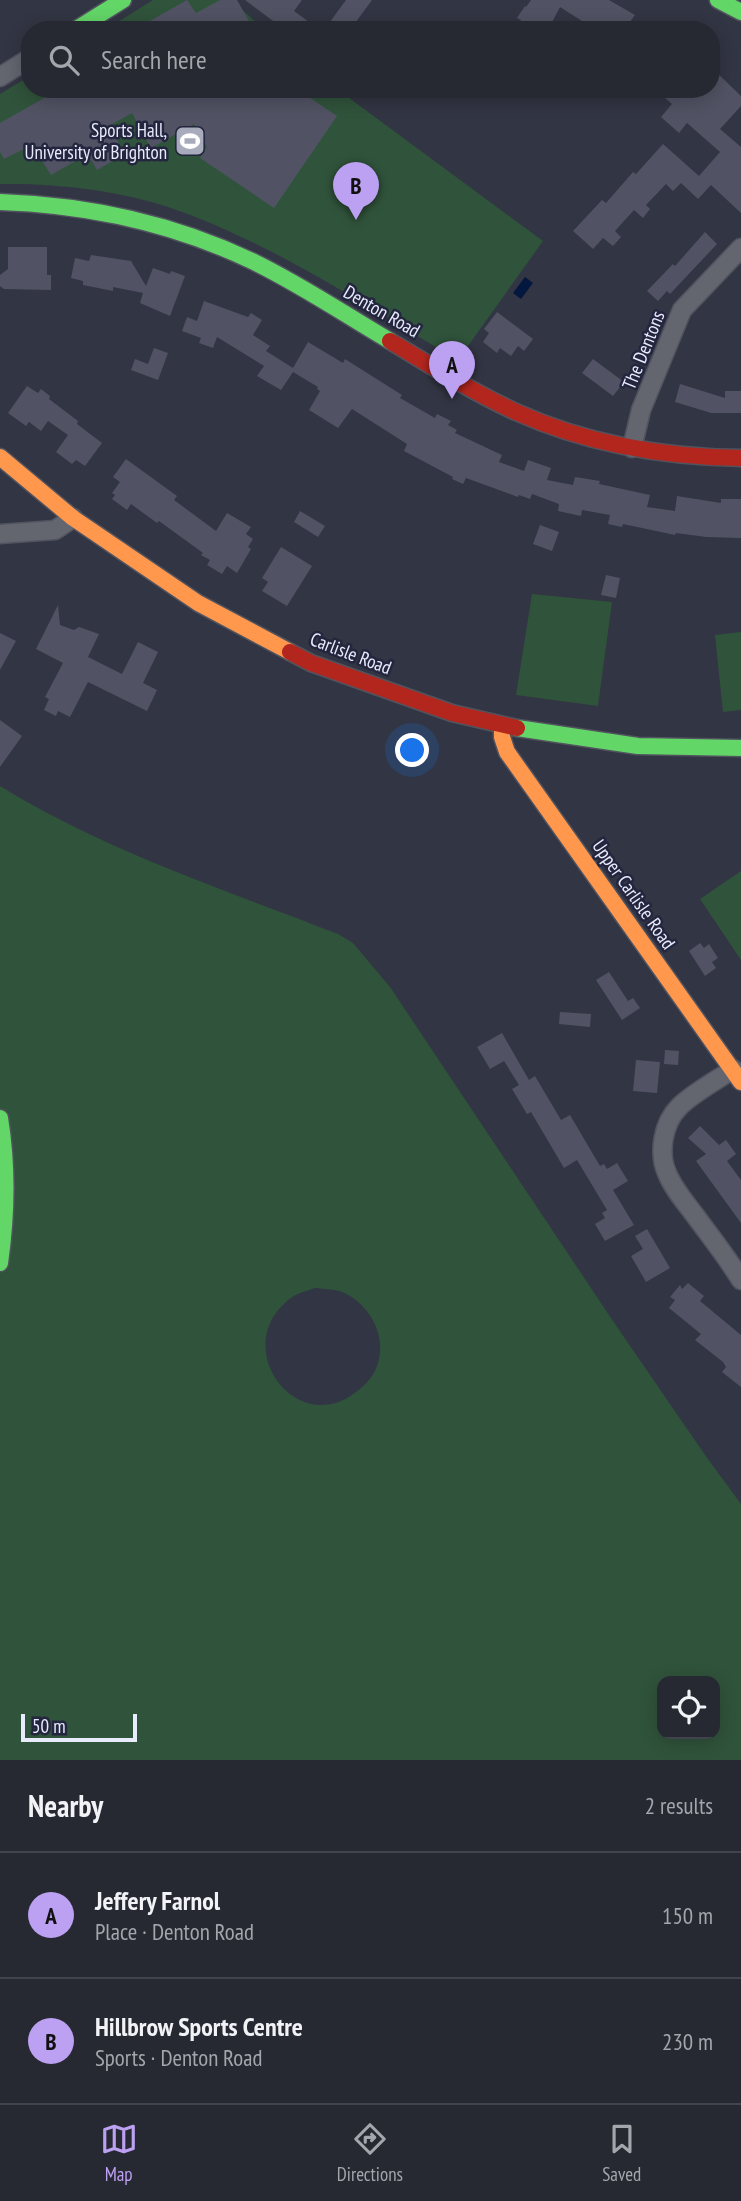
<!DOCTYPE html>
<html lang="en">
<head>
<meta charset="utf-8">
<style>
	body { margin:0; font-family:"PT Sans Narrow",sans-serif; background:#32343e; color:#f1f3f6 }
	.controls { position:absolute; right:21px; bottom:21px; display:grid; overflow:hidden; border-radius:14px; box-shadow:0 4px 18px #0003 }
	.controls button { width:63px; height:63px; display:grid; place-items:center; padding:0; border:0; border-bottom:2px solid #42444d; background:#262832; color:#f1f3f6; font:35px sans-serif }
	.scale { position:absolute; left:21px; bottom:18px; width:116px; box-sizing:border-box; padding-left:7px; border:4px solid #e8ebfc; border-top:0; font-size:19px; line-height:24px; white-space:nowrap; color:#e8ebfc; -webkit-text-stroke:5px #23263e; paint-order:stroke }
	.you { position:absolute; left:413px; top:751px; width:24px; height:24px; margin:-18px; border:5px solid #fff; border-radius:50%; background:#1a73e8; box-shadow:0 0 0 10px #1a73e833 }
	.badge { display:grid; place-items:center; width:46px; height:46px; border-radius:50%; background:#bca0f2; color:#111; font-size:23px; font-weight:700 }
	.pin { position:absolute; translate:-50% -58px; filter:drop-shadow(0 2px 4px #0008) }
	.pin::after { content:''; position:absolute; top:37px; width:24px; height:21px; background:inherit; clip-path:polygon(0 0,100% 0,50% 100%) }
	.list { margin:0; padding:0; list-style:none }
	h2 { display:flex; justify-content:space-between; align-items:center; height:91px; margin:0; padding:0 28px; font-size:30px }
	h2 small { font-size:23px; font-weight:400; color:#a4a6ac }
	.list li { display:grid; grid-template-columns:46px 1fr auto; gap:21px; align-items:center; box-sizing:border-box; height:126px; padding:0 28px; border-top:2px solid #42444d }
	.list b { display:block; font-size:26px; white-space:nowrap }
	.list p { margin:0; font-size:23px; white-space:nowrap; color:#a4a6ac }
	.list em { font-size:23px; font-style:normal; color:#a4a6ac }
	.icon { flex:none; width:38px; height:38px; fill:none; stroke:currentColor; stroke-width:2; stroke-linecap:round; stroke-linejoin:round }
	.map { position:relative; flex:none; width:741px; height:1760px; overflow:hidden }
	.search { position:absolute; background:#262832; box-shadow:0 4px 18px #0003; left:21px; right:21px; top:21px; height:77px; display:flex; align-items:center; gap:18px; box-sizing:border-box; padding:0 24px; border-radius:28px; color:#a4a6ac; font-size:26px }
	.sheet { height:343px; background:#262832 }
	nav { display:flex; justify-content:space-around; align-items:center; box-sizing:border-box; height:98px; border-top:2px solid #42444d; background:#262832; font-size:19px; color:#a4a6ac }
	nav a { display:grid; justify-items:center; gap:4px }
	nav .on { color:#bca0f2 }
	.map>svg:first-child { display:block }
	.green { fill:#30533b; fill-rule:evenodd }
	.water { fill:#04173e }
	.building { fill:#515364 }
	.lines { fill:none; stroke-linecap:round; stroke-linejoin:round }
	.street-casing { stroke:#51535f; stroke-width:21 }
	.fast-casing { stroke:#51535f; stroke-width:19 }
	.slow-casing { stroke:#51535f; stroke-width:19 }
	.jam-casing { stroke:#51535f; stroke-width:19 }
	.street { stroke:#63656f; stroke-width:18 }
	.fast { stroke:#63d668; stroke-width:16 }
	.slow { stroke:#ff974d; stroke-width:16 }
	.jam { stroke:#b3261e; stroke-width:16 }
	.labels { text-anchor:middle; stroke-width:5; stroke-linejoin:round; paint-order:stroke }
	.poi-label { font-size:19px; fill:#e8ebfc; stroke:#23263e; text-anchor:end }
	.street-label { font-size:19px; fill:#e8ebfc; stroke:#23263e }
</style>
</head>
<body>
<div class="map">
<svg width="741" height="1760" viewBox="0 0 741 1760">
	<rect width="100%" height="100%" fill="#323543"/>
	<!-- green -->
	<path class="green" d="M 153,0 L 231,0 L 265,30 L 105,30 Z
		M 30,76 L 30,89 L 337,89 L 543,241 L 458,360 C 364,305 271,242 168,207 C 117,190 53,183 0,184 L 0,94 Z
		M 532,594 L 612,602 L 598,706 L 516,695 Z
		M 741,632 L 741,710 L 723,712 L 715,635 Z
		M 0,786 C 108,852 221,888 338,934 L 353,943 L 390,987 L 613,1321 L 705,1455 L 741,1504 L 741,1760 L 0,1760 ZM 315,1288 C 324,1289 334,1289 342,1292 C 371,1304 390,1340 375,1371 C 369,1382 360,1390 349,1397 C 290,1432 230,1343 291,1298 C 297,1293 307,1291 315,1288 ZM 662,1681 L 715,1681 L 715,1734 L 662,1734 Z
		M 741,871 L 741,960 L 700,899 Z"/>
	<!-- water -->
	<path class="water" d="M 525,277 L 533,283 L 521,299 L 513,293 Z"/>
	<!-- building -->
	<path class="building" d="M 187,0 L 196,13 L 220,0 L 237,0 L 254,30 L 134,30 Z
		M 245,0 L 302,0 L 294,11 L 320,30 L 285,30 Z
		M 346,0 L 372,0 L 350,30 L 324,30 Z
		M 531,0 L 609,0 L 635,15 L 624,30 L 610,30 L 598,21 L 592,30 L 576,30 L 582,21 L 560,7 L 548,30 L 515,30 L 521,20 L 517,18 L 525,6 L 526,7 Z
		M 711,67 L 741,96 L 741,106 L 720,129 L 741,147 L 741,213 L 711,185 L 698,199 L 681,183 L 673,191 L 666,184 L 646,205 L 650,209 L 643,218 L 634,210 L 615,231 L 621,237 L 613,246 L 603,238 L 593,249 L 573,231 L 602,200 L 606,203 L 633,172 L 636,174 L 663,144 L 699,176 L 720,152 L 687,123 L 679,133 L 661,117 L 672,104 L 655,89 L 711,89 Z
		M 60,89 L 297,89 L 337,116 L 274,208 L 200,158 L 207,147 L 194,124 L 151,148 L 132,113 L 109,126 L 125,154 L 97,170 L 88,154 L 51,175 L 32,145 L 4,159 L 0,152 L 0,123 Z
		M 705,232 L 717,244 L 670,294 L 667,291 L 658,301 L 647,291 L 673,264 L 675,266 Z
		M 8,247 L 47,247 L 47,275 L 51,275 L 51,290 L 4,289 L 0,286 L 0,275 L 8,269 Z
		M 91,255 L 131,261 L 146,286 L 153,268 L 170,274 L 171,271 L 185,276 L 170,316 L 140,303 L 143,293 L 113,287 L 113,291 L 83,285 L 83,281 L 71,278 L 75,258 L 89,261 Z
		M 204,301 L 248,317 L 251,313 L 262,320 L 253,335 L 270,346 L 266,351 L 293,368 L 308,342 L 343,363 L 345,359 L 402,395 L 400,398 L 435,418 L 437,414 L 451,421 L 448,425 L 457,430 L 455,433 L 502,455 L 499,462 L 524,471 L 528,460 L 551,468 L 547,480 L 573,485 L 575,477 L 600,481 L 599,484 L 650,495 L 647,507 L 675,511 L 677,496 L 721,503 L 721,499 L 741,499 L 741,538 L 706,537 L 676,533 L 675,535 L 623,524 L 622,527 L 608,524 L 610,515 L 582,510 L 581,516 L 558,511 L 559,504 L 532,494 L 530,499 L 519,495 L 518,497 L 466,478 L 463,484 L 452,479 L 453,477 L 404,451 L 407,444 L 352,409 L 338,428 L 309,410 L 320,391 L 317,389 L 318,387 L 293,372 L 281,390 L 257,376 L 264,366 L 217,337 L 213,348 L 199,343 L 201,338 L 182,331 L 187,317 L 197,321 Z
		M 497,312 L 533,339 L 524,351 L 518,346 L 511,356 L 500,348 L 497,353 L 483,342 L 489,333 L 484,329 Z
		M 154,348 L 168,353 L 158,380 L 131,370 L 135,359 L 148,364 Z
		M 593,359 L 624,382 L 613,396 L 582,373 Z
		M 680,384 L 725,398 L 725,391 L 741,391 L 741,413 L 711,413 L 675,402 Z
		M 27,386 L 38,393 L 41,389 L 50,396 L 49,399 L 78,421 L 77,424 L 102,443 L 85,466 L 76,460 L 72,464 L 56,452 L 68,435 L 48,421 L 41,431 L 29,422 L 26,426 L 8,413 Z
		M 126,459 L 177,496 L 174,500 L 216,531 L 227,513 L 251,527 L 246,534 L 253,539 L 248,547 L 251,549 L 237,573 L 227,566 L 222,574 L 207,565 L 210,560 L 201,555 L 203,553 L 159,521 L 157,523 L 131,504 L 127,510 L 112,499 L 115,495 L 112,493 L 120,482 L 113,477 Z
		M 300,511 L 325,526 L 318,537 L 294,522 Z
		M 540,525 L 559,532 L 552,551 L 533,544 Z
		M 281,547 L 312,566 L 287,606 L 262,591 L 268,582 L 262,578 Z
		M 606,575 L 620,578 L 616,598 L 601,595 Z
		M 58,605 L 60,625 L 74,630 L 79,627 L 99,634 L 88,657 L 122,674 L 138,642 L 158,652 L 143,683 L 157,690 L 147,711 L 88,682 L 70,717 L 58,711 L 56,716 L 44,710 L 49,699 L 45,697 L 63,663 L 36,649 Z
		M 0,633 L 16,641 L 0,670 Z
		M 0,720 L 22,736 L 0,767 Z
		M 700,943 L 704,948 L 709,944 L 718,958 L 712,962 L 716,968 L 705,976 L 689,951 Z
		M 609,972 L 628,1001 L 633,998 L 640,1008 L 622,1020 L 596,980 Z
		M 560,1012 L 591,1014 L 590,1027 L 559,1024 Z
		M 502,1033 L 529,1080 L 535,1076 L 561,1120 L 570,1115 L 600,1166 L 604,1164 L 607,1169 L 617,1163 L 628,1181 L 613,1190 L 634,1225 L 605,1241 L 595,1224 L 605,1218 L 602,1213 L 607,1210 L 577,1160 L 564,1168 L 531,1112 L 527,1114 L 512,1089 L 519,1085 L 504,1061 L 490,1069 L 477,1047 Z
		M 665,1050 L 679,1051 L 678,1065 L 664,1064 Z
		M 636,1060 L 660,1062 L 657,1093 L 633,1091 Z
		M 700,1126 L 719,1145 L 726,1140 L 736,1154 L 727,1161 L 741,1180 L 741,1223 L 696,1161 L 706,1154 L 688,1138 Z
		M 647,1229 L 670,1268 L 646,1282 L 631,1256 L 643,1249 L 635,1236 Z
		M 688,1283 L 704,1296 L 700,1301 L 741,1335 L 741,1387 L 722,1372 L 726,1367 L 723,1362 L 695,1340 L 701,1334 L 669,1308 L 675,1300 L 670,1297 L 680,1285 L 682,1289 Z"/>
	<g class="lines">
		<!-- street casing -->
		<g class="street-casing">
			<path id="street" d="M 0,77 L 30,58
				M 632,448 L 641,410 L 682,310 L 741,248
				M 0,534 L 55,530 L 73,518
				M 733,1069 C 716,1081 693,1093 679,1107 C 663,1123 658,1153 667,1173 C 673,1188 684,1201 694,1214 C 710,1236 727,1257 741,1280"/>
		</g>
		<!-- fast casing -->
		<g class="fast-casing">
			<path id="fast" d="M 718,0 L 741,12
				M 75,30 L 123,0
				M 0,202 C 88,205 172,223 252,261 C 300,284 344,314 390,341
				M 517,728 L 638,746 L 741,748
				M 0,1118 C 8,1167 7,1214 0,1263"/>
		</g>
		<!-- slow casing -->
		<g class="slow-casing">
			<path id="slow" d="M 0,457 L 73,518 L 198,603 L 290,652
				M 502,726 L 502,737 L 507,752 L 741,1082"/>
		</g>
		<!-- jam casing -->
		<g class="jam-casing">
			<path id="jam" d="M 390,341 C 431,366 473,392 516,412 C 587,444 664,457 741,458
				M 290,652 L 311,663 L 452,713 L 517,728"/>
		</g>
		<!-- street -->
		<use href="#street" class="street"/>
		<!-- fast -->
		<use href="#fast" class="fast"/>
		<!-- slow -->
		<use href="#slow" class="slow"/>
		<!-- jam -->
		<use href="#jam" class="jam"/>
	</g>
	<!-- icons -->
	<defs>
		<g id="stadium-square" transform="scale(1.575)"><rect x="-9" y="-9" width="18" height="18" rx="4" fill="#a8abbb" stroke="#23263e"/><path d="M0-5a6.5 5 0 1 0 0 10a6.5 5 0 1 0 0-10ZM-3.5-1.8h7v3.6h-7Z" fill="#fff"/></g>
	</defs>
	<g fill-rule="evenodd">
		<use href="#stadium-square" x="190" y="141"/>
	</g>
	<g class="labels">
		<!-- poi labels -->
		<g class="poi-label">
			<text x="167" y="137">Sports Hall,<tspan x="167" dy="22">University of Brighton</tspan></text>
		</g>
		<!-- street labels -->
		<g class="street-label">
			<text transform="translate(382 311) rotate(30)" y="7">Denton Road</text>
			<text transform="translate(643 350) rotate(-68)" y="7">The Dentons</text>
			<text transform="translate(351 653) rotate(21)" y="7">Carlisle Road</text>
			<text transform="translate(634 894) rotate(55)" y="7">Upper Carlisle Road</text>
		</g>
	</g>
</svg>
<div class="controls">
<button><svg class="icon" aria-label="locate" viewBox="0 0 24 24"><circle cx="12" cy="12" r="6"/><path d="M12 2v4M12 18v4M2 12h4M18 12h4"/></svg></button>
</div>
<div class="scale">50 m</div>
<div class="you"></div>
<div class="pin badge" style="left:452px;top:399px">A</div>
<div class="pin badge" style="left:356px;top:220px">B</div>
<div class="search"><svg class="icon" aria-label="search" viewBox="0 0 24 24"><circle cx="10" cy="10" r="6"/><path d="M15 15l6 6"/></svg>Search here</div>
</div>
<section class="sheet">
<h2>Nearby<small>2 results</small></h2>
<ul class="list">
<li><span class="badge">A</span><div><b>Jeffery Farnol</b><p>Place · Denton Road</p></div><em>150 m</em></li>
<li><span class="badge">B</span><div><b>Hillbrow Sports Centre</b><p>Sports · Denton Road</p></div><em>230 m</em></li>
</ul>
</section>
<nav>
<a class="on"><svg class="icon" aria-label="map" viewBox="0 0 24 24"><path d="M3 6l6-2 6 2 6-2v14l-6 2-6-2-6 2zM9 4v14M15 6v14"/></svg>Map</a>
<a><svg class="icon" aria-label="directions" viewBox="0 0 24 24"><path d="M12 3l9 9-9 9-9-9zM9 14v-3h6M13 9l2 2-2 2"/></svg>Directions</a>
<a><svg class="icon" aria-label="saved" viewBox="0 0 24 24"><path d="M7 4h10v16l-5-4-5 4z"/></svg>Saved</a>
</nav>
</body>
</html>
